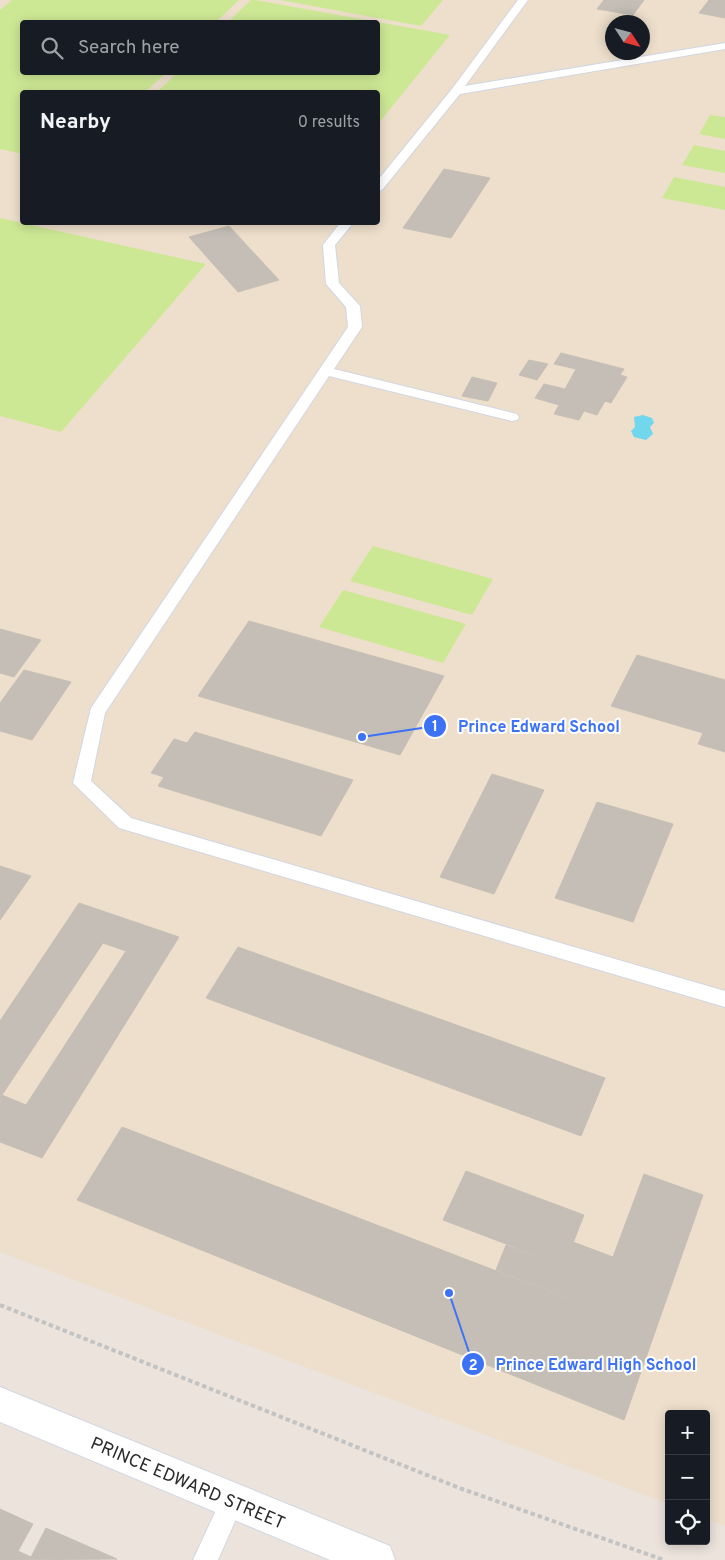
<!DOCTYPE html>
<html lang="en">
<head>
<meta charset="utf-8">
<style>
	body { margin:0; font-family:Overpass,sans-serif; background:#20242c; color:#f1f3f6 }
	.controls { position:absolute; right:15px; bottom:15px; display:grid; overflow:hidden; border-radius:5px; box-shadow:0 2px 12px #0003 }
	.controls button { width:45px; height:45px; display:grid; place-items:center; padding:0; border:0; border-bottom:1px solid #363941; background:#171b24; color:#f1f3f6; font:25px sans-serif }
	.compass { position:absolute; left:605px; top:15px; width:45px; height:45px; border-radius:50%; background:#171b24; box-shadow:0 2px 12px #0003; rotate:126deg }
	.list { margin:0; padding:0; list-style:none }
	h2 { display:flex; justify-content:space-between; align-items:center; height:65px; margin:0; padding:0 20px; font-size:21px }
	h2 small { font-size:16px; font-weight:400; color:#9ea1a6 }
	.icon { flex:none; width:28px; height:28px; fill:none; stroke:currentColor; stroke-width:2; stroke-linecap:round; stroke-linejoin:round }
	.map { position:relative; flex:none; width:725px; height:1560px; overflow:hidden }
	.search { position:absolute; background:#171b24; box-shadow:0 2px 12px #0003; left:20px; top:20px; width:360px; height:55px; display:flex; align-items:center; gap:12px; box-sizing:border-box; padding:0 18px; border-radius:5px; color:#9ea1a6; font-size:19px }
	.panel { position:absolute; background:#171b24; box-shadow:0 2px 12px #0003; left:20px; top:90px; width:360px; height:135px; border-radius:5px }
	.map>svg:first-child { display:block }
	.education { fill:#eddfcb; fill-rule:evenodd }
	.pitch { fill:#cde895 }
	.water { fill:#70d7ec }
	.building { fill:#c4beb7; stroke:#c7bfb5; fill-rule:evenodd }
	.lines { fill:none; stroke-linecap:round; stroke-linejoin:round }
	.lane-casing { stroke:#d1d6e2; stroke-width:2 }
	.secondary-casing { stroke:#d1d6e2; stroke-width:2 }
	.path { stroke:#c3c3c3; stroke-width:4; stroke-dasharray:4.5 3; stroke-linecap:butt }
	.lane { fill:#fff; fill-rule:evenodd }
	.secondary { fill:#fff; fill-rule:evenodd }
	.labels { text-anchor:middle; stroke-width:4; stroke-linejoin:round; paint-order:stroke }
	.near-street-label { font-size:18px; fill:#2a2a2a; stroke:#fff }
	.leader { fill:none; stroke:#3e72f6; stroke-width:2 }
	.callout-dot { fill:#3e72f6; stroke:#fff; stroke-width:2 }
	.mark-label { font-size:15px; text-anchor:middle; font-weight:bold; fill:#fff }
	.callout-label { font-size:16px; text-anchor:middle; font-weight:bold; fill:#3e72f6; stroke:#fff; stroke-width:4; stroke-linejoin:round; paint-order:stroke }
</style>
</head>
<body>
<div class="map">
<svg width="725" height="1560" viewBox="0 0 725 1560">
	<rect width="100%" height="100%" fill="#ebe3dc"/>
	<!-- education -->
	<path class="education" d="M 0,0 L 725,0 L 725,1526 L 706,1519 L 706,1414 L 669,1414 L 669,1504 L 0,1252 ZM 22,22 L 378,22 L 378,72 L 22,72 ZM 612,22 L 642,22 L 642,52 L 612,52 ZM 22,92 L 378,92 L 378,222 L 22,222 Z"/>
	<!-- pitch -->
	<path class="pitch" d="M 12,0 L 239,0 L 216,22 L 22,22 L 22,72 L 166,73 L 145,92 L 22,92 L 22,154 L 0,149 L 0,10 Z
		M 251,0 L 255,0 L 450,35 L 378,124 L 378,92 L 157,92 L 177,73 L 378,72 L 378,22 L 228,22 Z
		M 280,0 L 443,0 L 421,26 Z
		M 710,115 L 725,117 L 725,139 L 699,134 Z
		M 694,145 L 725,151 L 725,173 L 682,165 Z
		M 674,177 L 725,187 L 725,210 L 662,198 Z
		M 0,218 L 206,264 L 61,432 L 0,416 Z
		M 373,546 L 493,579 L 472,615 L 350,581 Z
		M 343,590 L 466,624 L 443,663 L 319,627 Z"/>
	<!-- water -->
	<path class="water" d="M 643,415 L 652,418 L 654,423 L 650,427 L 653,434 L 646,440 L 634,437 L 631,431 L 635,427 L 634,417 Z"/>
	<!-- building -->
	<path class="building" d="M 604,0 L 644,0 L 633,15 L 597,9 Z
		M 709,0 L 725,0 L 725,18 L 699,13 Z
		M 444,169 L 490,178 L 451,238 L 403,228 Z
		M 229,226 L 279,280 L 238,292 L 189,237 Z
		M 561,353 L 624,369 L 620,375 L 627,377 L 611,403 L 605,401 L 597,415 L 584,411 L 579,420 L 554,414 L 559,405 L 535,398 L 544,384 L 565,389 L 576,369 L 554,364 Z
		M 529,360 L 548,364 L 537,380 L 519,375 Z
		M 472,377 L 497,383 L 488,401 L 462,396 Z
		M 249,621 L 444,676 L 400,755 L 198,696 Z
		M 0,629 L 41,640 L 14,677 L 0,673 Z
		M 637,655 L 725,680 L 725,752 L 698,744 L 703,733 L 611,706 Z
		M 24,670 L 71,682 L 32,740 L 0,731 L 0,703 Z
		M 195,732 L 353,780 L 321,836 L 158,786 L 164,777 L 151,773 L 174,739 L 187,743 Z
		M 492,774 L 544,790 L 494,894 L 440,877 Z
		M 597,802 L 673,824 L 633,922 L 555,898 Z
		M 0,866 L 31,876 L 0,920 Z
		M 79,903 L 179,937 L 42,1158 L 0,1142 L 0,1021 ZM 103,943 L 126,951 L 26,1105 L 2,1095 Z
		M 238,947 L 605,1078 L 581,1136 L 206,998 Z
		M 122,1127 L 655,1332 L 624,1420 L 77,1200 Z
		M 466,1171 L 584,1215 L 564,1266 L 443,1220 Z
		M 644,1174 L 703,1195 L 655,1332 L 496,1270 L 506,1245 L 564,1266 L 573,1242 L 613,1257 Z
		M 0,1509 L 33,1524 L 18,1551 L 31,1557 L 46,1528 L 117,1559 L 0,1560 Z"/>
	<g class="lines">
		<!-- lane casing -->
		<g class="lane-casing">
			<path id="lane" d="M 518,0 L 528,0 L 465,86 L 725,43 L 725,49 L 460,94 L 382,190 L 378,191 L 378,180 L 452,89 Z
				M 341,222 L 354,222 L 335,245 L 339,283 L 360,306 L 362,327 L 334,369 L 517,414 L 519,417 L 517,420 L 512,421 L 329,376 L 105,713 L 91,781 L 131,818 L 725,991 L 725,1007 L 119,828 L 73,783 L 91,708 L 348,327 L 346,307 L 326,284 L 323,245 Z
				M 232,1489 L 240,1493 L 244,1501 L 218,1560 L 193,1560 L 224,1493 Z"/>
		</g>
		<!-- secondary casing -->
		<g class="secondary-casing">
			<path id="secondary" d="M 0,1387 L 390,1546 L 395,1560 L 330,1560 L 0,1422 Z"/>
		</g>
		<!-- path -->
		<path class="path" d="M 0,1305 L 462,1489 L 664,1560"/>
		<!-- lane -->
		<use href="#lane" class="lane"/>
		<!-- secondary -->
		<use href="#secondary" class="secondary"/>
	</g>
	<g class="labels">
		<!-- near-street labels -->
		<g class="near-street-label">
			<text transform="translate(188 1483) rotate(23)" y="6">PRINCE EDWARD STREET</text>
		</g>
	</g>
	<!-- callouts -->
	<path class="leader" d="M362 737L435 726M449 1293L473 1364"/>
	<g class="callout-dot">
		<circle cx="362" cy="737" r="5"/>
		<circle cx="449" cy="1293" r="5"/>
		<circle cx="435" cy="726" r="12"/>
		<circle cx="473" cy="1364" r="12"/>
	</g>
	<g class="mark-label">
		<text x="435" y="731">1</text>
		<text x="473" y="1370">2</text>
	</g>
	<g class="callout-label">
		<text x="539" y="732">Prince Edward School</text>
		<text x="596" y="1370">Prince Edward High School</text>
	</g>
</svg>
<div class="controls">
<button>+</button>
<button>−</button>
<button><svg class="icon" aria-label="locate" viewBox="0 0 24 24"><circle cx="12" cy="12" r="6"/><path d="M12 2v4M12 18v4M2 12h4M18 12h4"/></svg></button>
</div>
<svg class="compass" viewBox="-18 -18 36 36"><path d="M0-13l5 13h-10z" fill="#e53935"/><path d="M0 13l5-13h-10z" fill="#9ea1a6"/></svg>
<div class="search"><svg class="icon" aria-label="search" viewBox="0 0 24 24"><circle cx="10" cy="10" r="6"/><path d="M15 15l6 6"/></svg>Search here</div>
<section class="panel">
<h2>Nearby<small>0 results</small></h2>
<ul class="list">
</ul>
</section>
</div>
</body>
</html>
